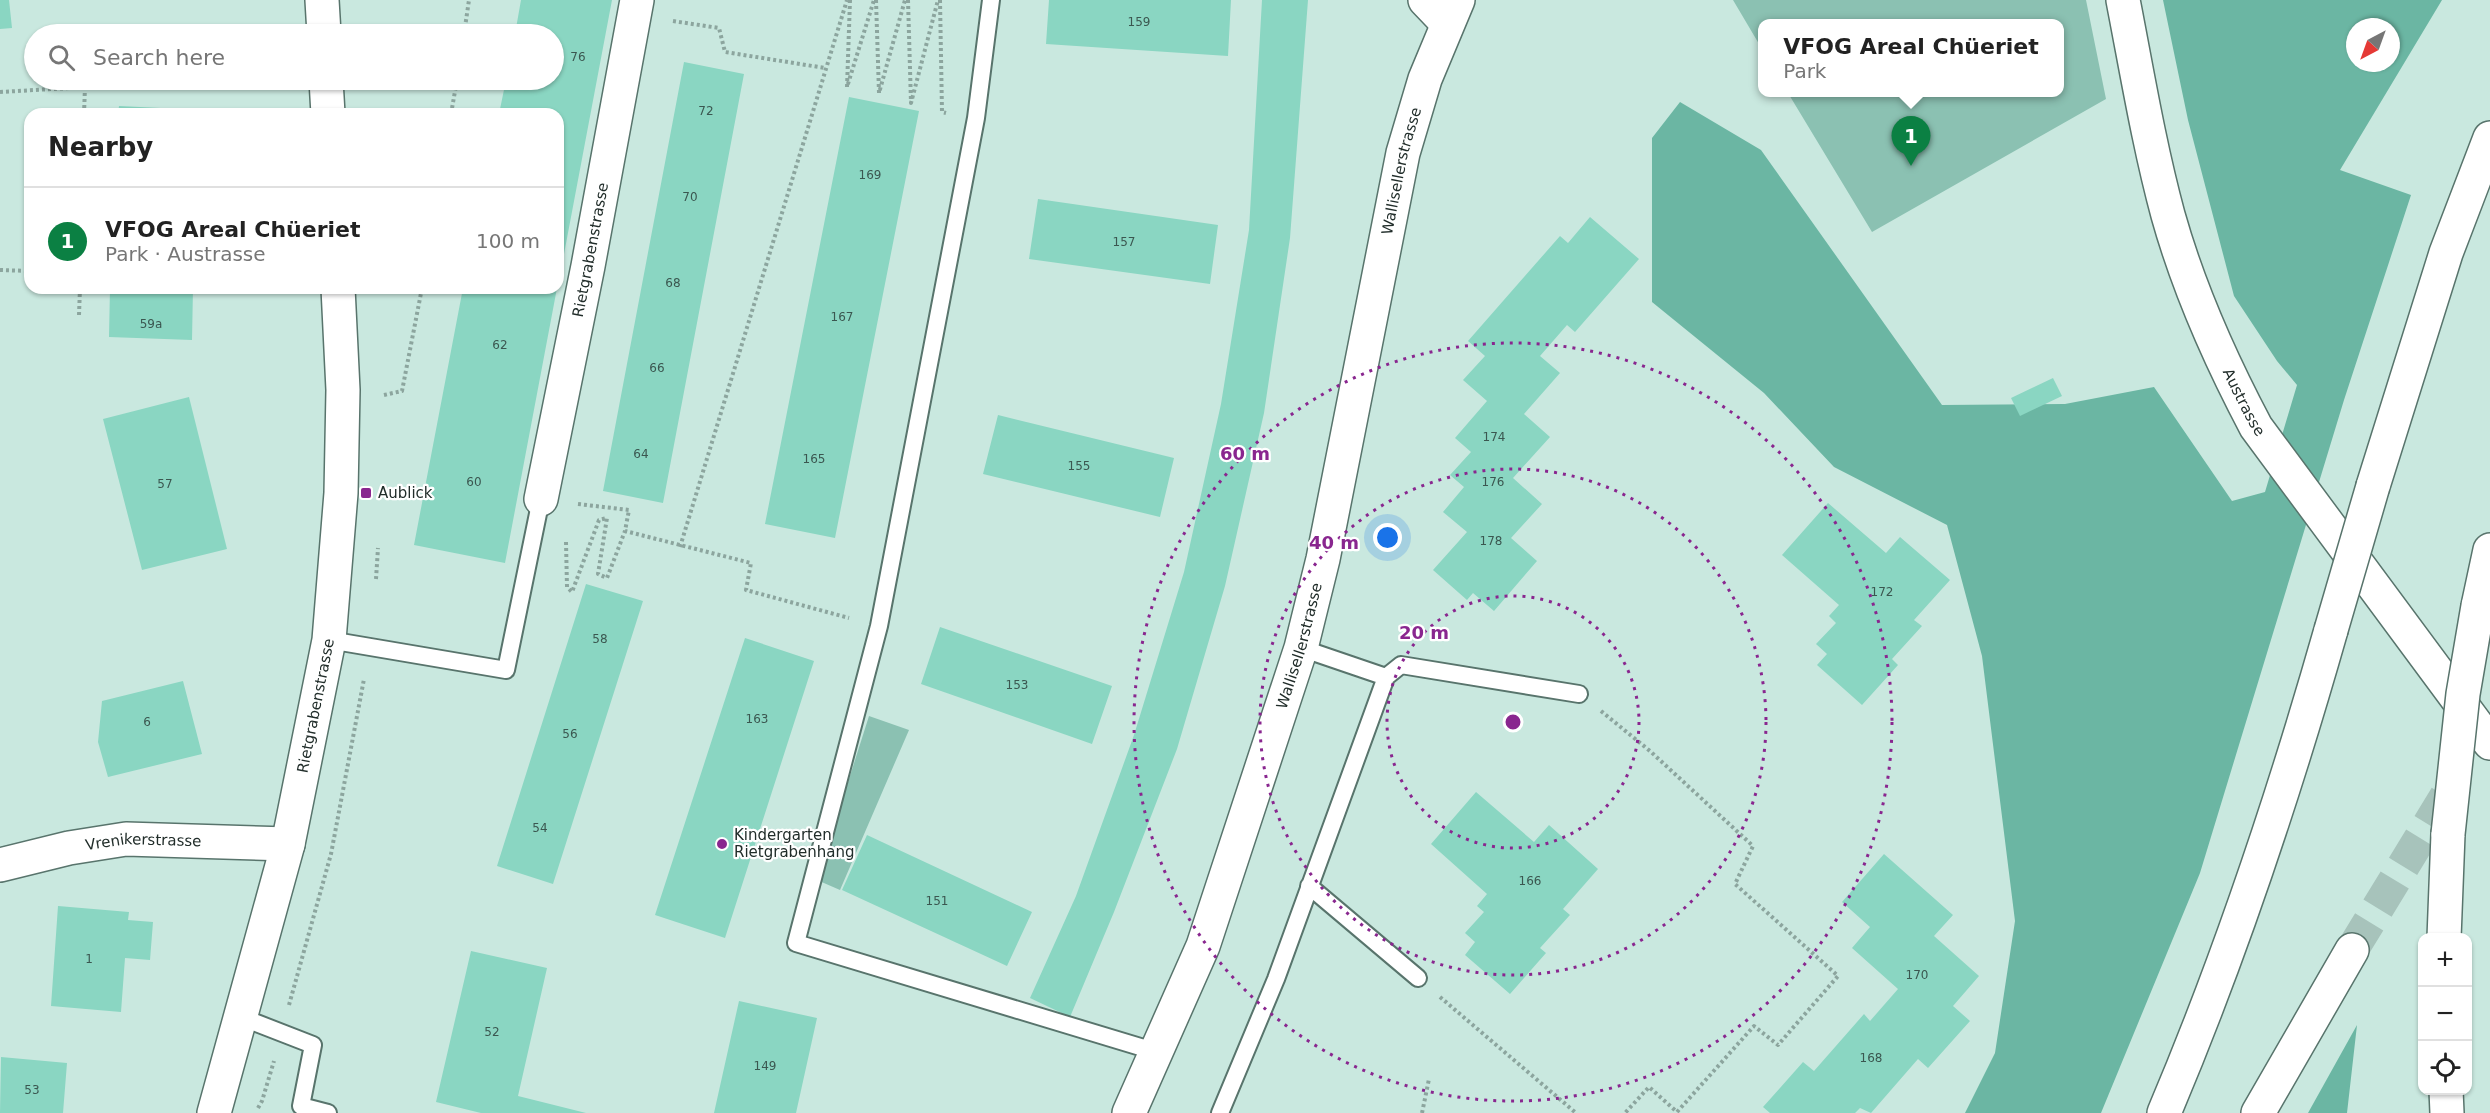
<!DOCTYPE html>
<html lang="en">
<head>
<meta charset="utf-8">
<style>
	body { margin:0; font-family:"DejaVu Sans",sans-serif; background:#f2f2f2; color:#222 }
	.controls { position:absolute; right:18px; bottom:18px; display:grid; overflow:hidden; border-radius:12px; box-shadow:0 2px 4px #0004 }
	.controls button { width:54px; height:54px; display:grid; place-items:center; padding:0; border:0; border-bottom:2px solid #e0e0e0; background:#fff; color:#222; font:30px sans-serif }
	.compass { position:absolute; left:2346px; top:18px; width:54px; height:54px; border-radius:50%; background:#fff; box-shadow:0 2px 4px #0004; rotate:221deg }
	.you { position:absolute; left:1388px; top:538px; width:21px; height:21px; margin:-15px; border:4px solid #fff; border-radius:50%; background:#1a73e8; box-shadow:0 0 0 9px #1a73e833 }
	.badge { display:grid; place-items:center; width:39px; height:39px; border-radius:50%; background:#0b8043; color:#fff; font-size:20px; font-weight:700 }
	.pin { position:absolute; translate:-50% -50px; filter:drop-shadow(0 2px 3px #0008) }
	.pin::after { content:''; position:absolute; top:32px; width:21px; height:18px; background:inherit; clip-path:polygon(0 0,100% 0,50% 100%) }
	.popup { position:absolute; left:1758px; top:19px; width:306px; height:78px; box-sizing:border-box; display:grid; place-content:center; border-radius:12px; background:#fff; filter:drop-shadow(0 2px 4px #0005); font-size:20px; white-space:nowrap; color:#767676 }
	.popup b { font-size:22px; color:#222 }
	.popup::after { content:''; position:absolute; left:50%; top:100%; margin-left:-12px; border:12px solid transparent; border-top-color:#fff }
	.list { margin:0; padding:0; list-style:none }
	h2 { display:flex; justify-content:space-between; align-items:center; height:78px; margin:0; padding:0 24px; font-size:26px }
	h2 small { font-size:20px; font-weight:400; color:#767676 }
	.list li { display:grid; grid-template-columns:39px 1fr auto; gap:18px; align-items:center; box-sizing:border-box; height:108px; padding:0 24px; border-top:2px solid #e0e0e0 }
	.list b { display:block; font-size:22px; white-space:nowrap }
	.list p { margin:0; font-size:20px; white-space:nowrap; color:#767676 }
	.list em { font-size:20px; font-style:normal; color:#767676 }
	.icon { flex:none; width:33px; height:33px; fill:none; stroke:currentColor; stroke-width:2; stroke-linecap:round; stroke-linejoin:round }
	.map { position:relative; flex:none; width:2490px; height:1113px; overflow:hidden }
	.search { position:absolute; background:#fff; box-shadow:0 2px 4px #0004; left:24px; top:24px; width:540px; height:66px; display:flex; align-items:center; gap:15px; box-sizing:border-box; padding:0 21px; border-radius:33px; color:#767676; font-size:22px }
	.panel { position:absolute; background:#fff; box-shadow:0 2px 4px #0004; left:24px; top:108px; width:540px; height:186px; border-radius:18px }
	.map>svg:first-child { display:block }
	.green { fill:#8bc1b2 }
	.forest { fill:#6bb6a3; fill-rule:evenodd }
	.building { fill:#8ad6c2 }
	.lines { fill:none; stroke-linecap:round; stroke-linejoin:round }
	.motorway-tunnel { stroke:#a7c3bb; stroke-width:33; stroke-dasharray:33 16; stroke-linecap:butt }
	.service-casing { stroke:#58746c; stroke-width:20 }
	.minor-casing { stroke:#58746c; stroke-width:36 }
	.tertiary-casing { stroke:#58746c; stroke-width:36 }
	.secondary-casing { stroke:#58746c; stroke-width:36 }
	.motorway-casing { stroke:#58746c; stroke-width:36 }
	.path { stroke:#8ca59e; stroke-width:4; stroke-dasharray:3 3; stroke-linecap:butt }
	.service { stroke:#fff; stroke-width:16 }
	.minor { stroke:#fff; stroke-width:33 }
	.tertiary { stroke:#fff; stroke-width:33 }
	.secondary { stroke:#fff; stroke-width:33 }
	.motorway { stroke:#fff; stroke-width:33 }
	.motorway-bridge-casing { stroke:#58746c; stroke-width:36; stroke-linecap:butt }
	.motorway-bridge { stroke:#fff; stroke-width:33 }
	.ring { fill:none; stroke:#89268f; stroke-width:3; stroke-dasharray:3 6 }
	.poi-dot { fill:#89268f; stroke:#fff; stroke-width:2 }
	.labels { text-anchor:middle; stroke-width:4.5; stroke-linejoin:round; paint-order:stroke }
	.number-label { font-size:12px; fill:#3b5750 }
	.street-label { font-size:15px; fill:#212d2a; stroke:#fff }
	.poi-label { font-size:15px; fill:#212d2a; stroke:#fff; text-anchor:start }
	.centre { fill:#89268f; stroke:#fff; stroke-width:3 }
	.ring-label { font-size:18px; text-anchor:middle; font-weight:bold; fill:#89268f; stroke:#fff; stroke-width:4.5; stroke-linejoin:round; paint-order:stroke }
</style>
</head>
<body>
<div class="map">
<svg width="2490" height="1113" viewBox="0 0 2490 1113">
	<rect width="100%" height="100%" fill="#c9e8df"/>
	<!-- green -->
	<path class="green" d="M 1733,0 L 2086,0 L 2106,99 L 1872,232 L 1788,93 L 2060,92 L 2060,24 L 1762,24 L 1762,49 Z
		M 869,716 L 909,730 L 840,890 L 817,880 Z"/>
	<!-- forest -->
	<path class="forest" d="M 2163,0 L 2442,0 L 2340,170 L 2411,195 L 2344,400 L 2200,873 L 2101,1113 L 1965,1113 L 1995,1053 L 2015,921 L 1982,656 L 1947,525 L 1834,467 L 1764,393 L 1652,302 L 1652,138 L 1680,102 L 1761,150 L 1942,405 L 2065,404 L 2154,387 L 2232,501 L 2265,492 L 2297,385 L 2277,361 L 2234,296 L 2188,120 ZM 2355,27 L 2391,27 L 2391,63 L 2355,63 Z
		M 2357,1025 L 2347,1113 L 2308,1113 Z"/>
	<!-- building -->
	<path class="building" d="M 0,0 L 9,0 L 12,28 L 0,29 Z
		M 521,0 L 612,0 L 564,254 L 558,252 L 558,114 L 499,114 L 506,80 L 554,80 L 554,34 L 515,34 Z
		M 1049,0 L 1231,0 L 1228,56 L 1046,44 Z
		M 1262,0 L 1308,0 L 1290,238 L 1264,413 L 1225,586 L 1177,749 L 1114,912 L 1070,1017 L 1030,998 L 1076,896 L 1134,735 L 1184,572 L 1221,404 L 1249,230 Z
		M 684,62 L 744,74 L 663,503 L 603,491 Z
		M 849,97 L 919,111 L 835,538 L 765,524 Z
		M 119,106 L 202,110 L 201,114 L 118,114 Z
		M 1038,199 L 1218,225 L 1210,284 L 1029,259 Z
		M 1590,217 L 1639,259 L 1575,332 L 1567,325 L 1540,356 L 1560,373 L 1524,414 L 1550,437 L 1513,478 L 1542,504 L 1511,538 L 1537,561 L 1494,611 L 1473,593 L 1467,600 L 1433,570 L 1467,532 L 1443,512 L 1464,487 L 1450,475 L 1471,452 L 1455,438 L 1487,401 L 1463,380 L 1485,356 L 1468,341 L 1560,236 L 1568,243 Z
		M 110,288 L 193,288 L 192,340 L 109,337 Z
		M 463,288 L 557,288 L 505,563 L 414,545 Z
		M 2053,378 L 2062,396 L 2020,416 L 2011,398 Z
		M 189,397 L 227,549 L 142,570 L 103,419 Z
		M 998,415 L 1174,458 L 1160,517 L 983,474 Z
		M 1828,503 L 1886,553 L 1900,537 L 1950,580 L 1914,620 L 1922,626 L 1892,659 L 1898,665 L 1862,705 L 1817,665 L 1827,654 L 1816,644 L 1836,623 L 1829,616 L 1839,605 L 1782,555 Z
		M 586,584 L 643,601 L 553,884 L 497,866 Z
		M 940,627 L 1112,686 L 1092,744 L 921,684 Z
		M 745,638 L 814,661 L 725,938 L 655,915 Z
		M 183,681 L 202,754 L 108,777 L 98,742 L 102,701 Z
		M 1476,792 L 1534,842 L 1549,825 L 1598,869 L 1563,909 L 1570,915 L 1540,948 L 1546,953 L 1510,994 L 1465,955 L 1475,942 L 1465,933 L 1484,912 L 1477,906 L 1487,894 L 1431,844 Z
		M 867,835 L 1032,912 L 1007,966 L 842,890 Z
		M 1884,854 L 1953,915 L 1934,936 L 1979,976 L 1953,1006 L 1970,1021 L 1928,1068 L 1918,1059 L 1871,1113 L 1860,1108 L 1855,1113 L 1770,1113 L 1763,1107 L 1803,1062 L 1814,1071 L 1864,1014 L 1870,1021 L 1898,989 L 1852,948 L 1870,927 L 1842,902 Z
		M 58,906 L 129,912 L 128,920 L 153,922 L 150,960 L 125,958 L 121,1012 L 51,1006 Z
		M 471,951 L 547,968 L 518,1096 L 586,1113 L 481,1113 L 436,1102 Z
		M 739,1001 L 817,1018 L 796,1113 L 714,1113 Z
		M 1,1057 L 67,1063 L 63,1113 L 0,1113 Z"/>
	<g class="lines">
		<!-- motorway-tunnel -->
		<path class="motorway-tunnel" d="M 2352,950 L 2457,778"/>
		<!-- service casing -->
		<g class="service-casing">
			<path id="service" d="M 991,0 L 976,118 L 879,626 L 796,943 L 1157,1052
				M 329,640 L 506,670 L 541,499
				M 1386,677 L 1401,665 L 1579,694
				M 1309,886 L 1418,978
				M 241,1017 L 313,1045 L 301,1106 L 328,1113
				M 1220,1113 L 1276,979 L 1386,677 L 1301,648"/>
		</g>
		<!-- minor casing -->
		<g class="minor-casing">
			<g id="minor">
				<path d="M 322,0 L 324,34"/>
				<path d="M 1425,0 L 1447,23"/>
				<path d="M 326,80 L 328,114"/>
				<path id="s1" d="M 541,499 L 588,266 L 637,0"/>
				<path id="s2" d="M 0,865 L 69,848 L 126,839 L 288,844"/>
				<path id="s3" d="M 214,1113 L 288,844 L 329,640 L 341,493 L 343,390 L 338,288"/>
			</g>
		</g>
		<!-- tertiary casing -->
		<g class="tertiary-casing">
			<g id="tertiary">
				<path id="s4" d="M 2123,0 C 2137,72 2149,145 2168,215 C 2189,290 2220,359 2256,427 L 2490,743"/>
			</g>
		</g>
		<!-- secondary casing -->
		<g class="secondary-casing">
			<g id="secondary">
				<path id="s5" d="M 1129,1113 L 1203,946 L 1301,648 L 1323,559 L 1403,153 L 1425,79 L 1458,0"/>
			</g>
		</g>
		<!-- motorway casing -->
		<g class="motorway-casing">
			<path id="motorway" d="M 2373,486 L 2446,253 L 2490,138
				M 2478,606 L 2490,550
				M 2444,938 L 2448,834
				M 2446,1090 L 2447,1113
				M 2164,1113 C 2231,955 2284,795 2331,630
				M 2258,1113 L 2352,950"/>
		</g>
		<!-- path -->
		<path class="path" d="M 850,0 L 847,87 L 874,0
			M 876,0 L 879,93 L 905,0
			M 908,0 L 911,103 L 938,0
			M 940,0 L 942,112 L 946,113
			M 673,21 L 719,28 L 725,52 L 825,68
			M 464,34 L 469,0
			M 0,92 L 210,80
			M 84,114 L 85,87
			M 451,114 L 457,80
			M 0,270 L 30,271
			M 79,315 L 80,288
			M 384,395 L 402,391 L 422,288
			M 578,504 L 629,510 L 625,531 L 751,563 L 746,590 L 849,618
			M 566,542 L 567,587 L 572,592 L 599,520 L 607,518 L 598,574 L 607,578 L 625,531
			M 680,547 L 847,0
			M 376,579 L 378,548
			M 1601,711 L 1650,751 L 1753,846 L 1735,884 L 1838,976 L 1778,1045 L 1754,1026 L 1677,1112 L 1649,1087 L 1625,1113
			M 1440,997 L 1576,1113
			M 289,1005 L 331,854 L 364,679
			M 258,1108 L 262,1101 L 274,1061
			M 1422,1113 L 1429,1079"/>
		<!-- service -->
		<use href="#service" class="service"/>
		<!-- minor -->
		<use href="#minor" class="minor"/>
		<!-- tertiary -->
		<use href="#tertiary" class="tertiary"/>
		<!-- secondary -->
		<use href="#secondary" class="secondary"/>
		<!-- motorway -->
		<use href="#motorway" class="motorway"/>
		<!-- motorway-bridge casing -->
		<g class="motorway-bridge-casing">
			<path id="motorway-bridge" d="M 2331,630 L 2373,486
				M 2448,834 L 2463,694 L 2478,606"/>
		</g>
		<!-- motorway-bridge -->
		<use href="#motorway-bridge" class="motorway-bridge"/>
	</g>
	<!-- distance rings -->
	<g class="ring">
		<circle cx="1513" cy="722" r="126"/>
		<circle cx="1513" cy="722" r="253"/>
		<circle cx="1513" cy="722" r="379"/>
	</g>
	<!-- markers -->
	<g class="poi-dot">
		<rect x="360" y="487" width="12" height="12" rx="3"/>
		<circle cx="722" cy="844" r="6"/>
	</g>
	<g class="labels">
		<!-- number labels -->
		<g class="number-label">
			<text x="1139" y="26">159</text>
			<text x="578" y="61">76</text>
			<text x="706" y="115">72</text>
			<text x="870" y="179">169</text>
			<text x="690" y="201">70</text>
			<text x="1124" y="246">157</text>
			<text x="673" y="287">68</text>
			<text x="842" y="321">167</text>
			<text x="151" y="328">59a</text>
			<text x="500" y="349">62</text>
			<text x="657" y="372">66</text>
			<text x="1494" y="441">174</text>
			<text x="641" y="458">64</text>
			<text x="814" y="463">165</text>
			<text x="1079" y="470">155</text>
			<text x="474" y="486">60</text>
			<text x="1493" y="486">176</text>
			<text x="165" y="488">57</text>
			<text x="1491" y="545">178</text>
			<text x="1882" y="596">172</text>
			<text x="600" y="643">58</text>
			<text x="1017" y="689">153</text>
			<text x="757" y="723">163</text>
			<text x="147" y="726">6</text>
			<text x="570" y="738">56</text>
			<text x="540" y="832">54</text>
			<text x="1530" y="885">166</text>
			<text x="937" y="905">151</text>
			<text x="89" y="963">1</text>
			<text x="1917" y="979">170</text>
			<text x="492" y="1036">52</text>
			<text x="1871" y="1062">168</text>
			<text x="765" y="1070">149</text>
			<text x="32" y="1094">53</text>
		</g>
		<!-- street labels -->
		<g class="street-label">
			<text dy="5" stroke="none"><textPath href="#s5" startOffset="984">Wallisellerstrasse</textPath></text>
			<text dy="5" stroke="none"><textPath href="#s1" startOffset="254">Rietgrabenstrasse</textPath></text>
			<text dy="5" stroke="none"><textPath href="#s4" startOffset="422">Austrasse</textPath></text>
			<text dy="5" stroke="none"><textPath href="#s5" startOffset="498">Wallisellerstrasse</textPath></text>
			<text dy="5" stroke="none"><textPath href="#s3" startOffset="420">Rietgrabenstrasse</textPath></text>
			<text dy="5" stroke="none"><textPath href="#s2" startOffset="146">Vrenikerstrasse</textPath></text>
		</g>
		<!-- poi labels -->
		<g class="poi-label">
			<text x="378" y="498">Aublick</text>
			<text x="734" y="840">Kindergarten<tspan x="734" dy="17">Rietgrabenhang</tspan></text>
		</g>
	</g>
	<circle cx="1513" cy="722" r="9" class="centre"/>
	<g class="ring-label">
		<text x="1245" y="460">60 m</text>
		<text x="1334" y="549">40 m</text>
		<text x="1424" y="639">20 m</text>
	</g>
</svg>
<div class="controls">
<button>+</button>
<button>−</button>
<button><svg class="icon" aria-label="locate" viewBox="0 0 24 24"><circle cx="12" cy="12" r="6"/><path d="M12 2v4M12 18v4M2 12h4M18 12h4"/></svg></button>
</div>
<svg class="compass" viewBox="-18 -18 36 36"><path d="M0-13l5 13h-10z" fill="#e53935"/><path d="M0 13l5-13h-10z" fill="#767676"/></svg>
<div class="you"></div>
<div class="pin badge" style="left:1911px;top:166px">1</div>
<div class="popup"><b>VFOG Areal Chüeriet</b>Park</div>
<div class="search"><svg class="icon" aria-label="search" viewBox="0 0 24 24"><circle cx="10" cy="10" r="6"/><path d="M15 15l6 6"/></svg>Search here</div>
<section class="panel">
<h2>Nearby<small></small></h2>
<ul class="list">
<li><span class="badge">1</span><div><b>VFOG Areal Chüeriet</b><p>Park · Austrasse</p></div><em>100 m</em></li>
</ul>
</section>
</div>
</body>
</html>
